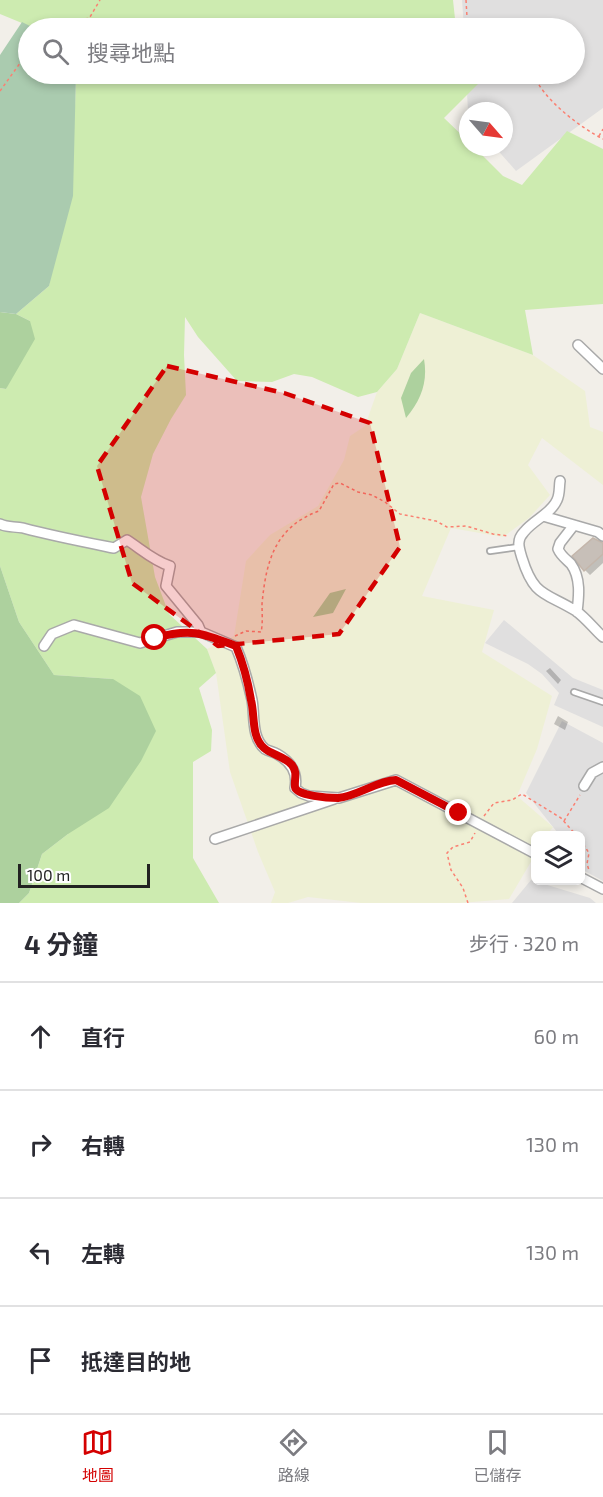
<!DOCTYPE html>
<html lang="zh-TW">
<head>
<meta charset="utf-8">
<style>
	body { margin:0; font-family:"Exo 2","Noto Sans TC",sans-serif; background:#f7f7f7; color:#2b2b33 }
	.controls { position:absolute; right:18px; bottom:18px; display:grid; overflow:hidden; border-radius:9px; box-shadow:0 3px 9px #0003 }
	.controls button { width:54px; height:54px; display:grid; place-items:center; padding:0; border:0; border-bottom:2px solid #e1e1e2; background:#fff; color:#2b2b33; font:30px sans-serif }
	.compass { position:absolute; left:459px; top:102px; width:54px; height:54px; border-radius:50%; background:#fff; box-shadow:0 3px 9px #0003; rotate:118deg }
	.scale { position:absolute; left:18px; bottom:15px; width:132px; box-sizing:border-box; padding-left:6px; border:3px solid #222; border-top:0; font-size:16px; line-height:21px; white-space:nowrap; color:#222; -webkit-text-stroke:4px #fff; paint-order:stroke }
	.stop { position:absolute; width:18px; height:18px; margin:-14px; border:4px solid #d40000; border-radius:50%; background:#fff }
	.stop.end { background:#d40000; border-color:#fff; box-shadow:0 2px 6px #0008 }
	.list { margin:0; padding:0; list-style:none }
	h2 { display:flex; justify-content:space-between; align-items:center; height:78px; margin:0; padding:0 24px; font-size:26px }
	h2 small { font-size:20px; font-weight:400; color:#7c7c81 }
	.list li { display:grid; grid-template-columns:39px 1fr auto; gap:18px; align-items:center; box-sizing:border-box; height:108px; padding:0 24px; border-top:2px solid #e1e1e2 }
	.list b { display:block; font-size:22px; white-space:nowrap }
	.list em { font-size:20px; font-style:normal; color:#7c7c81 }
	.icon { flex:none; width:33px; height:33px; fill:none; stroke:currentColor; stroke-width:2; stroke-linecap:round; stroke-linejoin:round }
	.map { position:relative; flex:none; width:603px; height:903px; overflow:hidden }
	.search { position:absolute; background:#fff; box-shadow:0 3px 9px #0003; left:18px; right:18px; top:18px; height:66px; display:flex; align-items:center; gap:15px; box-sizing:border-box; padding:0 21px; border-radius:33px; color:#7c7c81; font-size:22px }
	.sheet { height:510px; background:#fff }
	nav { display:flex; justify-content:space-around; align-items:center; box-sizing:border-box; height:84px; border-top:2px solid #e1e1e2; background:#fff; font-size:16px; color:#7c7c81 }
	nav a { display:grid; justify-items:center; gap:3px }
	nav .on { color:#d40000 }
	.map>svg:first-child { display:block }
	.residential { fill:#e0dfdf }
	.farmland { fill:#eef0d5 }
	.grass { fill:#cdebb0 }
	.forest { fill:#add19e }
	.cemetery { fill:#aacbaf }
	.shadow { fill:#0003 }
	.building { fill:#c7bfb8; stroke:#c4b6ab; stroke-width:1.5 }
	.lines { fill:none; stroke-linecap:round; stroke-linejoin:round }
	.service-casing { stroke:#a9a9a9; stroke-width:8 }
	.minor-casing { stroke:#a9a9a9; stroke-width:12 }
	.path { stroke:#fa8072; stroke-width:1.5; stroke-dasharray:3 3; stroke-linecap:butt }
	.service { stroke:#fff; stroke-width:4.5 }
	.minor { stroke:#fff; stroke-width:9 }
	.route { stroke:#d40000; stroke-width:8 }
	.marked { fill:#d40000; fill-opacity:0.2; stroke:#d40000; stroke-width:4.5; stroke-dasharray:12 8; stroke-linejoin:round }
</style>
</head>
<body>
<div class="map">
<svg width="603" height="903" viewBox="0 0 603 903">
	<rect width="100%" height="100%" fill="#f2efe9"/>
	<!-- residential -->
	<path class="residential" d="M 462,0 L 603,0 L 603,108 L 516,171 L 495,147 L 504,147 L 504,111 L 468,111 L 466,74 L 574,74 L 574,28 L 464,28 Z
		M 504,620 L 573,678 L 603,690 L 603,727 L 554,705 L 559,693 L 542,674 L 528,664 L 485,643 Z
		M 562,721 L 603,743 L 603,881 L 581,869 L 580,836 L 556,835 L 557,832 L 526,793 Z
		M 531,880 L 590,898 L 596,903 L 512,903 Z"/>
	<!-- farmland -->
	<path class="farmland" d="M 420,313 L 533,355 L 585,391 L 590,427 L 603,432 L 603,485 L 542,438 L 528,465 L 550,495 L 529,518 L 503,537 L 451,528 L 422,596 L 494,610 L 482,652 L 552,696 L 537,749 L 517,796 L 553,827 L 547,835 L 536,836 L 535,855 L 509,899 L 460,903 L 361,903 L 308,897 L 288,903 L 271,903 L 275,892 L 258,852 L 230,772 L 216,673 L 207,649 L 234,636 L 246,561 L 270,535 L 318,506 L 344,460 L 350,436 L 365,426 L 377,392 L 397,369 Z"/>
	<!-- grass -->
	<path class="grass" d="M 0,0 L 453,0 L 456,28 L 34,28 L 0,14 Z
		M 76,74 L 484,74 L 486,76 L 444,118 L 468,141 L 468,147 L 474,147 L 503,176 L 522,185 L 567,131 L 603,149 L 603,304 L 525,310 L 533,355 L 420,313 L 397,369 L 377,392 L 358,397 L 312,377 L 294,374 L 272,382 L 237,381 L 198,337 L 185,317 L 184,355 L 186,395 L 171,419 L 153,454 L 141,497 L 155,577 L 169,614 L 207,649 L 216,673 L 199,688 L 212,730 L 211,751 L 193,762 L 193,858 L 219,903 L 19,903 L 29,893 L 42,854 L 68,834 L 113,679 L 54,675 L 19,622 L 0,566 L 0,388 L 6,389 L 30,321 L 16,314 L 49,286 L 75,107 Z"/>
	<!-- forest -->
	<path class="forest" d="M 0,312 L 16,314 L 30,321 L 35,339 L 6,389 L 0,388 Z
		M 424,359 C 428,382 421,400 406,418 L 401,398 L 411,373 Z
		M 0,566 L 19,622 L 54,675 L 113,679 L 140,696 L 156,731 L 141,761 L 109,808 L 68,834 L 42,854 L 29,893 L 19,903 L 0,903 Z
		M 346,589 L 333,613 L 313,617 L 330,593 Z"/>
	<!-- cemetery -->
	<path class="cemetery" d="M 22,22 L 34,28 L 28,28 L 28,74 L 76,74 L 73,196 L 49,286 L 16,314 L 0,312 L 0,55 Z"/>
	<!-- shadow -->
	<path class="shadow" d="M 603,544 L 603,563 L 590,575 L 585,570 Z
		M 550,668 L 561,680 L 558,684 L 546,671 Z
		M 558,716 L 568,722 L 565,730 L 554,724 Z"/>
	<!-- building -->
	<path class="building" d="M 593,538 L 603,543 L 603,554 L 584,571 L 572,556 Z"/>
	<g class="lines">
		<!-- service casing -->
		<g class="service-casing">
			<path id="service" d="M 490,551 L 518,547
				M 574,692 L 603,702"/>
		</g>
		<!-- minor casing -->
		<g class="minor-casing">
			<path id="minor" d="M 578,345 L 603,369
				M 560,481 C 559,487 560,494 557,500 C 551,514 533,520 524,532 C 516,540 519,548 522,558 C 534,597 545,592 576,611 C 586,618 594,629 603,637
				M 543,516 L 598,532 L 603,536
				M 0,524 C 7,528 15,526 23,528 C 53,536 84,542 114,548 L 127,540 C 141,549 154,561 170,566 L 166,586 L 198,625 L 201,632 L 236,647 C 243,663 248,682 252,700 C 255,716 251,737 265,749 C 268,751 274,752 277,754 C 291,762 298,772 295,788 L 301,793 L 309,796 L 339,798 L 396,780 L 536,854
				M 574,525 L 560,543 L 558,549 C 561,556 566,559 571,564 C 581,578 579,596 577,612
				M 44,646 L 52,634 L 74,625 L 140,643 L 177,632 L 201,632
				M 584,786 L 592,773 L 603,767
				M 215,839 L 334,799
				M 580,877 L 603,889"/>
		</g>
		<!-- path -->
		<path class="path" d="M 466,0 L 467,17
			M 69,28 L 90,17 L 100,0
			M 534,74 C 541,98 581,128 603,139
			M 0,91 L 28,52
			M 599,136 L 603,129
			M 235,636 L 246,631 L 261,632 C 263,624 262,613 262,604 C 266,561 275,527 319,511 L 334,484 L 340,483 L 358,492 L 372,495 L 385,502 L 400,514 L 436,521 L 447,527 L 466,526 L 493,534 L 509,536
			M 484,816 L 494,803 L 512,800 L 522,794 L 561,818 L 577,836
			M 564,821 L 580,795
			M 580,839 L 589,853 L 587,864 L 589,870
			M 468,903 L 463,888 L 451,870 L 447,853 L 453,847 L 470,842 L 475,833"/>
		<!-- service -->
		<use href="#service" class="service"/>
		<!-- minor -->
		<use href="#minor" class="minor"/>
	</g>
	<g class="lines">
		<!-- route -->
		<path class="route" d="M 155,638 C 191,628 202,633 236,646 C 243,663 248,682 251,700 C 255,715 251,737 264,748 C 272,755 284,756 292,765 C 298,773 294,779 295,787 C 296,796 330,798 338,798 C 358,796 376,781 396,780 L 459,813"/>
	</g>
	<!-- marked area -->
	<path class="marked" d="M 167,366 L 284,393 L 370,423 L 400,547 L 339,634 L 218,646 L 132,583 L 97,466 Z"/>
</svg>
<div class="controls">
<button><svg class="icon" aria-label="layers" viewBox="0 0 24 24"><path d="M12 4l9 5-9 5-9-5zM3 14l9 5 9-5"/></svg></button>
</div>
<svg class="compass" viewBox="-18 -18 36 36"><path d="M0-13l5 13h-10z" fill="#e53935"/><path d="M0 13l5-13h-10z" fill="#7c7c81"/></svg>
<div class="scale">100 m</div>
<div class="stop" style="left:155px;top:638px"></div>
<div class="stop end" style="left:459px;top:813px"></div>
<div class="search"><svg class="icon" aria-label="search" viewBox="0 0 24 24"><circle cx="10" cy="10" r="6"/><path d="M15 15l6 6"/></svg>搜尋地點</div>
</div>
<section class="sheet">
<h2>4 分鐘<small>步行 · 320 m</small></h2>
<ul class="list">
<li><svg class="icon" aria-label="ahead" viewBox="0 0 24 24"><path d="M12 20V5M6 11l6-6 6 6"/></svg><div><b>直行</b></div><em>60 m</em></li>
<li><svg class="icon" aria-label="right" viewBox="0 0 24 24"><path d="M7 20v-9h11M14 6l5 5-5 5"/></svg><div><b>右轉</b></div><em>130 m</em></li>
<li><svg class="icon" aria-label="left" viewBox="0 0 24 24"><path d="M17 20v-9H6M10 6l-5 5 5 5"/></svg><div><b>左轉</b></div><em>130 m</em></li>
<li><svg class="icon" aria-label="arrive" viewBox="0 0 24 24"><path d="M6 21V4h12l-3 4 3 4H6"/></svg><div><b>抵達目的地</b></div></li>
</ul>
</section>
<nav>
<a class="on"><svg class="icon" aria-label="map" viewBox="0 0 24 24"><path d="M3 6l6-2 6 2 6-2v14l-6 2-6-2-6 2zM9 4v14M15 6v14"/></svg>地圖</a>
<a><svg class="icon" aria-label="directions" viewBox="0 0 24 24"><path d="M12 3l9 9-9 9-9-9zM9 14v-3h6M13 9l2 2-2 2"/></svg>路線</a>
<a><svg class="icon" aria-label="saved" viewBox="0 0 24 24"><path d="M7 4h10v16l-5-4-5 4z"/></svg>已儲存</a>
</nav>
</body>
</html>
